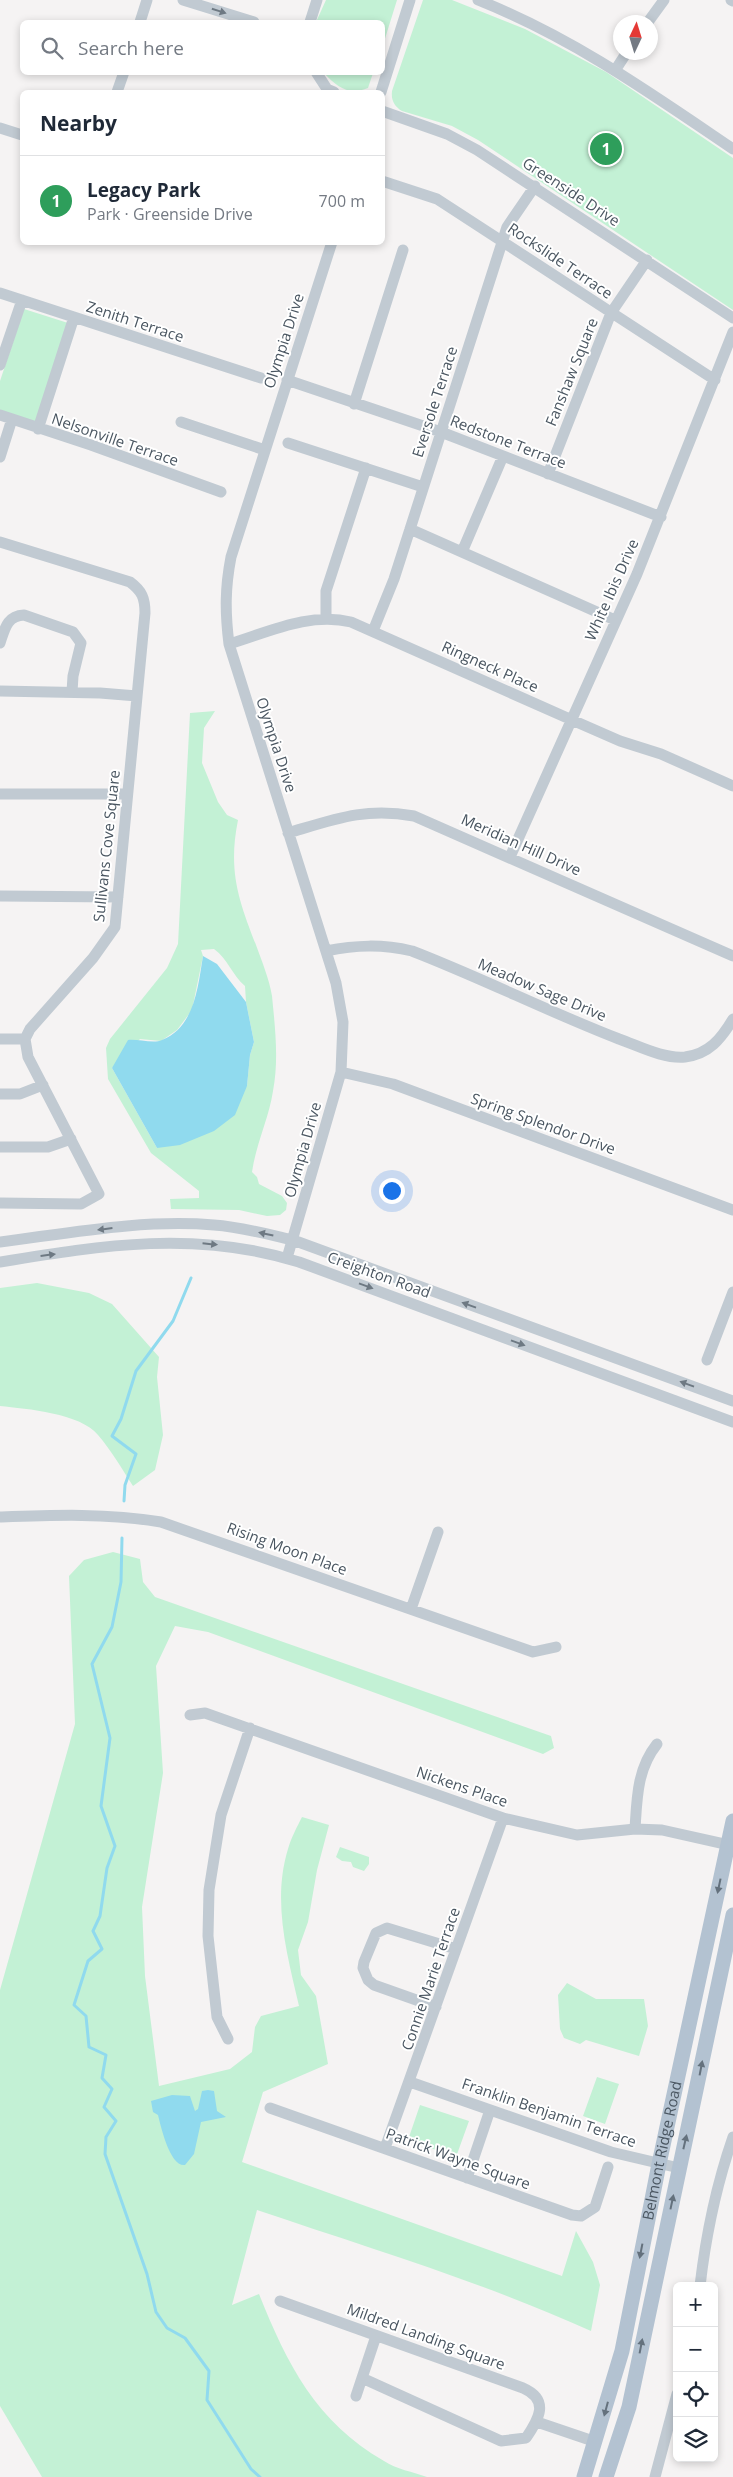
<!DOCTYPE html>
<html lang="en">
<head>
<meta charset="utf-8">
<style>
	body { margin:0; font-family:"Open Sans",sans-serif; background:#f6f6f7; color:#1f2937 }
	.controls { position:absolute; right:15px; bottom:15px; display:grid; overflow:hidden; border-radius:8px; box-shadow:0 2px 8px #0003 }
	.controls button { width:45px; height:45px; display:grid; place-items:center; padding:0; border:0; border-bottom:1px solid #e0e1e3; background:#fff; color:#1f2937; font:25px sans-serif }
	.compass { position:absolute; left:613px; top:15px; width:45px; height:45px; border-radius:50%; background:#fff; box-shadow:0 2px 8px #0003; rotate:4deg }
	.you { position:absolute; left:391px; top:1190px; width:18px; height:18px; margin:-12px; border:4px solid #fff; border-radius:50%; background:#1a73e8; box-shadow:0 0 0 8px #1a73e833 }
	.badge { display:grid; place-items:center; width:32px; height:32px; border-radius:50%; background:#d93025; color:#fff; font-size:16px; font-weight:700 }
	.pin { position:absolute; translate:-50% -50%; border:2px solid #fff; box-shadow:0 1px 5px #0006 }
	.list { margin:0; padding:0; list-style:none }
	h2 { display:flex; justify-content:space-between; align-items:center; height:65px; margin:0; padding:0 20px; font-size:21px }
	h2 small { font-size:16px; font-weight:400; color:#747a83 }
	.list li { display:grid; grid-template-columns:32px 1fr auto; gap:15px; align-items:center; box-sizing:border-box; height:90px; padding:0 20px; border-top:1px solid #e0e1e3 }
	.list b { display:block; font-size:19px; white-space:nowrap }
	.list p { margin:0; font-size:16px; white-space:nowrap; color:#747a83 }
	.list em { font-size:16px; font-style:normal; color:#747a83 }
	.icon { flex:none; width:28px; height:28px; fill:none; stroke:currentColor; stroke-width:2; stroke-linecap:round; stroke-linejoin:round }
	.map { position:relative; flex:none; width:733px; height:2477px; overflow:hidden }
	.search { position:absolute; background:#fff; box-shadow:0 2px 8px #0003; left:20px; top:20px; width:365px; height:55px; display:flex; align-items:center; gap:12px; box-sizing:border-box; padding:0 18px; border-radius:8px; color:#747a83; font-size:19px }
	.panel { position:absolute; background:#fff; box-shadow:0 2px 8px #0003; left:20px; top:90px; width:365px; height:155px; border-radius:8px }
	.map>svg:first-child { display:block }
	.green { fill:#c3f1d5; fill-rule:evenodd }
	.water { fill:#90daee }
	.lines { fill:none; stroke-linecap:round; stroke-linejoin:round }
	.stream { stroke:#90daee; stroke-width:3 }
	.minor { stroke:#c1cad2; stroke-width:11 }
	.major { stroke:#b3c2d1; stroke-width:15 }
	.oneway { fill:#6e7983 }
	.oneway2 { fill:#64717d }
	.labels { text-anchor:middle; stroke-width:4; stroke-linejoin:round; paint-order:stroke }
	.street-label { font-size:15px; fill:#4a5661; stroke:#fff }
</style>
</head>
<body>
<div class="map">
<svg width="733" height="2477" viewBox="0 0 733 2477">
	<rect width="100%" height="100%" fill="#f5f3f3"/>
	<!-- green -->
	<path class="green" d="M 326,0 L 397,0 L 383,45 L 382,22 L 316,22 Z
		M 423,0 L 452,0 L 525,29 L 606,72 L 733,158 L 733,310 L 478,140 L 452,126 L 402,111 C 394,106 391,100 392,91 Z
		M 324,73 L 373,73 L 368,88 C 349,96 337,87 324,73 Z
		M 24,309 L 68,323 L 35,424 L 0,413 L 0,381 Z
		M 215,711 L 204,728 L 202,763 L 218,802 L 227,815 L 238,820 C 228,870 238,899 256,945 C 262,962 269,978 272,996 C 275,1027 279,1060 273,1091 C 269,1118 256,1144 252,1172 L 257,1177 L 259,1184 L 282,1196 L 287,1203 L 286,1210 L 280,1215 L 267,1216 L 239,1210 L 171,1209 L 170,1199 L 199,1198 L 199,1191 L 151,1153 L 108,1079 L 106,1048 L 110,1039 L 167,968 L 178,944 L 190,713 ZM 214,949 C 228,959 232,975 245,986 L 246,1002 L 254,1042 L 250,1055 L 247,1086 L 157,1148 L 112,1068 L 140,1039 L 161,1041 L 177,1030 L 192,1010 L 203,956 L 201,950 Z
		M 37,1283 L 89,1293 L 112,1304 L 159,1357 L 157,1377 L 163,1435 L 155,1470 L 133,1486 C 122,1469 111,1450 98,1435 C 80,1413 27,1409 0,1406 L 0,1288 Z
		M 113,1552 L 140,1559 L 143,1582 L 155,1597 L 551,1736 L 554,1748 L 543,1754 L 208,1632 L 175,1626 L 156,1666 L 163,1773 L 142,1907 L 145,1976 L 159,2086 L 230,2069 L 252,2052 L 255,2027 L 261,2016 L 299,2006 C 287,1954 272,1901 288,1849 C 291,1838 297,1827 302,1817 L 329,1825 L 317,1870 L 308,1922 L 298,1950 L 301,1975 L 316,1996 L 328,2064 L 263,2092 L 242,2162 L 562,2276 L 576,2231 L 593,2262 L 600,2285 L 591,2331 C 483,2282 369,2248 257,2210 L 232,2305 L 259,2294 C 287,2364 316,2422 384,2461 C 396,2469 413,2472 427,2477 L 42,2477 L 0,2406 L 0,1990 L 75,1724 L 69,1576 L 84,1560 Z
		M 340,1847 L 369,1857 L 369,1864 L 364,1871 L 353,1867 L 351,1862 L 342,1861 L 336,1857 Z
		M 567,1983 L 596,1999 L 644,1999 L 648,2026 L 639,2056 L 586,2040 L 580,2044 L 564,2038 L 560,2029 L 558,1995 Z
		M 597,2077 L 619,2084 L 605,2124 L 583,2116 Z
		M 420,2105 L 469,2121 L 456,2157 L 408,2140 Z"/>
	<!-- water -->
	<path class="water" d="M 203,956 L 217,964 L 246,1002 L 254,1042 L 250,1055 L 247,1086 L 235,1115 L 214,1131 L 180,1145 L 157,1148 L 112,1068 L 128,1040 C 138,1039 154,1044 162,1040 C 195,1027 198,986 203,956 Z
		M 208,2090 L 214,2091 L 217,2111 L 226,2117 L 201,2122 L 194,2154 L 185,2165 C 170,2167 161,2127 158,2115 L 153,2112 L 151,2101 L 172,2095 L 190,2096 L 195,2111 L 198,2109 L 202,2091 Z"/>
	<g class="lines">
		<!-- stream -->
		<path class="stream" d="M 124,1501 L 125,1485 L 136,1454 L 112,1436 L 121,1419 L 136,1371 L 173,1321 L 191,1278
			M 122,1538 L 121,1582 L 112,1627 L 92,1664 L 110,1738 L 101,1806 L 115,1846 L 107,1868 L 100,1916 L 93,1931 L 102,1949 L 88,1961 L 74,2005 L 86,2016 L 89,2047 L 106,2055 L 102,2078 L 112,2089 L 104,2107 L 116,2121 L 106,2137 L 105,2154 L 147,2274 L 156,2312 L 167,2328 L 185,2338 L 209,2371 L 207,2400 L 251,2469 L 260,2477"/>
		<!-- minor -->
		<path class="minor" d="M 183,0 L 254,22
			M 478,0 C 573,38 649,92 733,149
			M 731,0 L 733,1
			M 140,22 L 147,0
			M 310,22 L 317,0
			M 648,22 L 664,0
			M 616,69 L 627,52
			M 316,72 L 327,89 L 334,92
			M 117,92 L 124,72
			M 381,92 L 410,0
			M 382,111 L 447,134 L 477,150 L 733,318
			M 0,128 L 22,135
			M 382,181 L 437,199 L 715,380
			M 0,293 L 261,378
			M 0,365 L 22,300
			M 287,380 L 441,432 L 661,517
			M 354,404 L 403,250
			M 0,415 L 91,445 L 221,492
			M 181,422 L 265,450
			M 38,429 L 74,317
			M 288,443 L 423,487
			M 0,457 L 12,419
			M 548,474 L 611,313 L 647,260
			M 410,529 L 615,620
			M 0,542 L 130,582 C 142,591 145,598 145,613 L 115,927 L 93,958 L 30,1029 L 25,1039 L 28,1057 L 99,1194 L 81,1204 L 0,1203
			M 462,552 L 503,456
			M 326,619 L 326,591 L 366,468
			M 373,631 L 394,579 L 507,227 L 535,186
			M 0,643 C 5,628 7,616 24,615 L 73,632 L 81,643 L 73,676 L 72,692
			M 229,644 C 269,632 309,612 351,622 L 572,720 L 620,741 L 661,754 L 733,786
			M 0,691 L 100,693 L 137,696
			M 0,794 L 127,794
			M 288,833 C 335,819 365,807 414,816 L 733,956
			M 510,857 L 637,574 L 733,332
			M 0,896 L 118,897
			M 326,951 C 356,945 382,944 412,951 C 482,978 549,1012 619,1039 C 639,1046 663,1059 685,1057 C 709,1054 721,1039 733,1019
			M 0,1039 L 25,1039
			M 341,1072 L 393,1084 L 733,1210
			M 0,1094 L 20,1094 L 43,1085
			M 0,1147 L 48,1147 L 71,1139
			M 0,1242 C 70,1233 143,1219 214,1225 C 241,1227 267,1234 293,1240 L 733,1401
			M 287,1258 L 341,1072 L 343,1022 L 336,983 L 229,644 C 225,612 225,588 231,557 L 332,242
			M 0,1262 C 104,1245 196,1230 299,1262 L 733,1422
			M 707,1360 L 733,1292
			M 0,1517 C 55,1515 107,1513 161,1522 L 533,1652 L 556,1647
			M 411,1609 L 438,1532
			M 190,1715 L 205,1713 L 503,1818 L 577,1835 L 635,1829 L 662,1830 L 733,1846
			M 635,1829 C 637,1798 637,1769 657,1744
			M 436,2007 L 374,1985 L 368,1980 L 363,1968 L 364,1962 L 376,1933 L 387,1928 L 456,1949
			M 228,2039 L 217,2017 L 208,1936 L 209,1890 L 221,1815 L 250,1728
			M 410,2082 L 611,2152 L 679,2168
			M 270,2108 L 572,2215 L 581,2216 L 595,2207 L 608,2167
			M 385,2148 L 503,1818
			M 467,2178 L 490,2110
			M 700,2286 C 706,2234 716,2186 733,2137
			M 280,2301 L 523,2388 C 550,2400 539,2419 526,2438 L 501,2441 L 362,2378
			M 356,2396 L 376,2336
			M 537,2422 L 596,2442
			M 655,2477 L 677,2394"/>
		<!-- major -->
		<g class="major">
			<path id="s1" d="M 584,2477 L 622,2351 L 659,2164 L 733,1821"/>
			<path d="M 606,2477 L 629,2407 L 733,1915"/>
		</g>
	</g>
	<!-- one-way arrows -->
	<defs><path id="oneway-solid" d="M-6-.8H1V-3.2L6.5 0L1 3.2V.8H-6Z" transform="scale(1.25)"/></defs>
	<g class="oneway">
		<use href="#oneway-solid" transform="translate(219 11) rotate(18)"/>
		<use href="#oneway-solid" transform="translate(105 1229) rotate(173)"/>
		<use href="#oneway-solid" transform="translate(266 1234) rotate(-168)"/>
		<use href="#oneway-solid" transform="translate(210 1244) rotate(6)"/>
		<use href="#oneway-solid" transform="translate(48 1255) rotate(-7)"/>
		<use href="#oneway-solid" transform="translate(366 1286) rotate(20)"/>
		<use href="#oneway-solid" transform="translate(469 1305) rotate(-160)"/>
		<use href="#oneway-solid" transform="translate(518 1343) rotate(20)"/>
		<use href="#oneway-solid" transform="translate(687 1384) rotate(-160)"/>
	</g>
	<g class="oneway2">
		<use href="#oneway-solid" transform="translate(719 1886) rotate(102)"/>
		<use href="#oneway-solid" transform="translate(701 2068) rotate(-79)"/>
		<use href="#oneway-solid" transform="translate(685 2142) rotate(-77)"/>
		<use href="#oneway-solid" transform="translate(672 2202) rotate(-78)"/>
		<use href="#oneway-solid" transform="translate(641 2251) rotate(101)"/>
		<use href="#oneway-solid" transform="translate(641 2346) rotate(-79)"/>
		<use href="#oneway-solid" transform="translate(606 2409) rotate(105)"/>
	</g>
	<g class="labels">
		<!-- street labels -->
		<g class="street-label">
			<text transform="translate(571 192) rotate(33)" y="5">Greenside Drive</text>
			<text transform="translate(560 261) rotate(34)" y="5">Rockslide Terrace</text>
			<text transform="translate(135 322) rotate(18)" y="5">Zenith Terrace</text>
			<text transform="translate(284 341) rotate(-72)" y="5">Olympia Drive</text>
			<text transform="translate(572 372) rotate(-68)" y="5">Fanshaw Square</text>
			<text transform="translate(435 402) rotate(-72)" y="5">Eversole Terrace</text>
			<text transform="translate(115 440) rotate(19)" y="5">Nelsonville Terrace</text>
			<text transform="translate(508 442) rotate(21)" y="5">Redstone Terrace</text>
			<text transform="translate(612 590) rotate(-66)" y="5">White Ibis Drive</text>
			<text transform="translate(490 667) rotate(24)" y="5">Ringneck Place</text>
			<text transform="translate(276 745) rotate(72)" y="5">Olympia Drive</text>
			<text transform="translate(521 845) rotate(24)" y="5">Meridian Hill Drive</text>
			<text transform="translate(107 846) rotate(-84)" y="5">Sullivans Cove Square</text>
			<text transform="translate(542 990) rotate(23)" y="5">Meadow Sage Drive</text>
			<text transform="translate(543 1124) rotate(20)" y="5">Spring Splendor Drive</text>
			<text transform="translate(303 1150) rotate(-74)" y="5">Olympia Drive</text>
			<text transform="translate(379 1275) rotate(20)" y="5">Creighton Road</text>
			<text transform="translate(287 1549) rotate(20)" y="5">Rising Moon Place</text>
			<text transform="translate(462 1787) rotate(19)" y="5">Nickens Place</text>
			<text transform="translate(431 1979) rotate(-71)" y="5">Connie Marie Terrace</text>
			<text transform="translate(549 2113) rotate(19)" y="5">Franklin Benjamin Terrace</text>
			<text dy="5" stroke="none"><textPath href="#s1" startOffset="336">Belmont Ridge Road</textPath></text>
			<text transform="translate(458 2159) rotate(20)" y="5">Patrick Wayne Square</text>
			<text transform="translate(426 2337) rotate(20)" y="5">Mildred Landing Square</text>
		</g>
	</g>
</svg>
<div class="controls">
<button>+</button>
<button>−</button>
<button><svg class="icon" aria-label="locate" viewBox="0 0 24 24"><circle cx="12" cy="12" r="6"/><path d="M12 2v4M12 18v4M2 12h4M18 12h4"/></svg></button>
<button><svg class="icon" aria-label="layers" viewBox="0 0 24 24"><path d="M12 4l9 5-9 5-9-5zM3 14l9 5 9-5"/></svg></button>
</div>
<svg class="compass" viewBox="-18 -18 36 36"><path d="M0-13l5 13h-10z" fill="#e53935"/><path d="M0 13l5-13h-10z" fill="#747a83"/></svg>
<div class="you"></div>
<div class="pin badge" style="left:606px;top:149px;background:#2e9e5b">1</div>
<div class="search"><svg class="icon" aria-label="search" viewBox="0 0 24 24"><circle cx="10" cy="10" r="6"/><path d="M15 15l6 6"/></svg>Search here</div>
<section class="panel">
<h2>Nearby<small></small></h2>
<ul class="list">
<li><span class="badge" style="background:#2e9e5b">1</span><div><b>Legacy Park</b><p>Park · Greenside Drive</p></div><em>700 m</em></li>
</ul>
</section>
</div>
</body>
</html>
